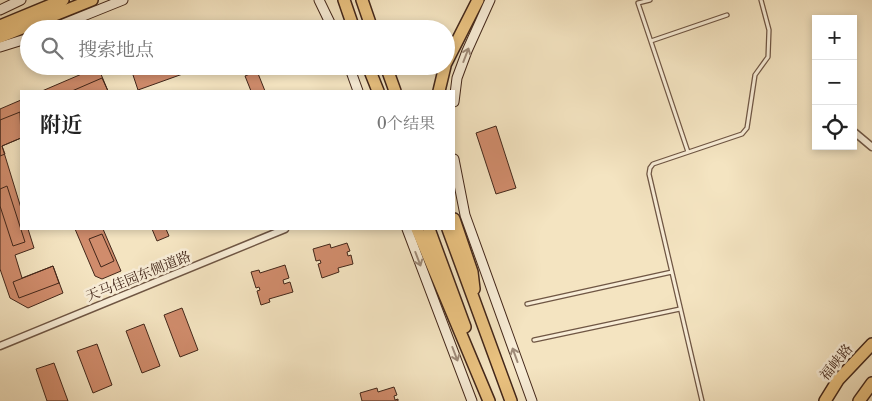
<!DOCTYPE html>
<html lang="zh">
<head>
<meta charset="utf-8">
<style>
	body { margin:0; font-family:"Libre Caslon Text","Noto Serif SC",serif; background:#f6f6f6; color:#222 }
	.controls { position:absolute; right:15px; top:15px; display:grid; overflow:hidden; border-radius:0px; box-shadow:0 2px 8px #0003 }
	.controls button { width:45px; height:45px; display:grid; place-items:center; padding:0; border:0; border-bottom:1px solid #e0e0e0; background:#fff; color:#222; font:25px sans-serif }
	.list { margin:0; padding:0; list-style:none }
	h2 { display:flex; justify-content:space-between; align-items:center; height:65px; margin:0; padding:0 20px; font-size:21px }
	h2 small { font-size:16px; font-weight:400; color:#767676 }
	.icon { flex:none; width:28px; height:28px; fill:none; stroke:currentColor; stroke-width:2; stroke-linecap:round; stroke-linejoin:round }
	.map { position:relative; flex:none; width:872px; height:401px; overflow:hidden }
	.search { position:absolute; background:#fff; box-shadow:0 2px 8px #0003; left:20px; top:20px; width:435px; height:55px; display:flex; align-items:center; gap:12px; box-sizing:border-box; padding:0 18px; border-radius:28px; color:#767676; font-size:19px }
	.panel { position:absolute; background:#fff; box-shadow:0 2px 8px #0003; left:20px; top:90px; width:435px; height:140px; border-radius:0px }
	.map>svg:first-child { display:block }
	.building { fill:#d08c6c; stroke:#43271a }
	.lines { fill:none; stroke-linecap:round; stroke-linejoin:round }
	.lane-casing { stroke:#6f5644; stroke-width:5.5 }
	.street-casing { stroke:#6f5644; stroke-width:9 }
	.secondary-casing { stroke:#43271a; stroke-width:11 }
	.highway-casing { stroke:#43271a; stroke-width:14 }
	.lane { stroke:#f8edd7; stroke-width:3 }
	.street { stroke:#f8edd7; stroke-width:6 }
	.secondary { stroke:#f8edd7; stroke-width:9 }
	.highway { stroke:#eac280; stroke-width:11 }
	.oneway { stroke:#9e8a78 }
	.labels { text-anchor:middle; stroke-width:5; stroke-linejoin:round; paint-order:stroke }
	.street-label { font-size:14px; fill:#43271a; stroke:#f8edd7 }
</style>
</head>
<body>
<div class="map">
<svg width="872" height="401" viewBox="0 0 872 401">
	<rect width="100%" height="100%" fill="#f4e4c1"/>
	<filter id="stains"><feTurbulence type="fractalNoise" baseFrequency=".004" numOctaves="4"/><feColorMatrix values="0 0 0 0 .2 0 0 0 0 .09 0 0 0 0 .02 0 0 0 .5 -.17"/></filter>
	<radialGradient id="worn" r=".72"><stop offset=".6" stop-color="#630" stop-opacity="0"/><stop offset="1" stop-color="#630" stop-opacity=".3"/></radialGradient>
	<!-- building -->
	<path class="building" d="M 130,66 L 205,66 L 138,90 Z
		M 98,67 L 108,91 L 42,91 Z
		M 257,71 L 265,91 L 251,91 L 245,76 Z
		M 102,78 L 108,91 L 72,91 Z
		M 21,100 L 21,138 L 2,146 L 21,208 L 21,229 L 28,229 L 34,248 L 15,255 L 22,278 L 53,266 L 63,293 L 28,308 L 10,298 L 0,269 L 0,109 Z
		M 20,112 L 21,138 L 2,146 L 5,154 L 0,156 L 0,120 Z
		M 496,126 L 516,188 L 496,194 L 476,133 Z
		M 7,186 L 25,242 L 13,246 L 0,206 L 0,189 Z
		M 75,229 L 103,229 L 121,271 L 102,279 L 95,276 Z
		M 152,229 L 166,229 L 169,236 L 157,241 Z
		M 102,234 L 114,261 L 101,267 L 89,239 Z
		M 347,243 L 350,251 L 347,252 L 348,256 L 351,255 L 353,264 L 338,268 L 339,272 L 322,278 L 318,264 L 321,263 L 320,260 L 316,261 L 313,249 L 330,244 L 331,248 Z
		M 285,265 L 289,278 L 283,280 L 284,284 L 290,282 L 293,292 L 269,299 L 270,302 L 261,305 L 257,291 L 260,290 L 259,287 L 256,288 L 251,272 L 259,270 L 260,273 Z
		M 53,266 L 59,283 L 19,298 L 13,282 Z
		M 182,308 L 198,350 L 180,357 L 164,315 Z
		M 144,324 L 160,366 L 142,373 L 126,331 Z
		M 97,344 L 112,385 L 93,393 L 77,351 Z
		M 54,363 L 68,401 L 47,401 L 36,369 Z
		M 394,387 L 397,395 L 394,396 L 395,400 L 398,399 L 398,401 L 362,401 L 360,393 L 377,388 L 378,392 Z"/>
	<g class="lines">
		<!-- lane casing -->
		<g class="lane-casing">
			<path id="lane" d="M 650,0 L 638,3 L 688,152
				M 651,41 L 727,15
				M 527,304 L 672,272
				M 534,340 L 680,309
				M 702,401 L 649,174 L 650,168 L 653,164 L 742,134 L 747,128 L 755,75 L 768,57 L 769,30 L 761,0"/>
		</g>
		<!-- street casing -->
		<g class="street-casing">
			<path id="street" d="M 853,131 L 872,147
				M 0,346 L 285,229"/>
		</g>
		<!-- secondary casing -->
		<g class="secondary-casing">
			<path id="secondary" d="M 319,0 L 333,29
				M 0,10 L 21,0
				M 51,29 L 123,0
				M 0,47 L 29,38
				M 349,66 L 358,91
				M 454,102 L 457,78 L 467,51 L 490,0
				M 454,159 L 465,215 L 532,401
				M 407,229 L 472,401"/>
		</g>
		<!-- highway casing -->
		<g class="highway-casing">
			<path id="highway" d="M 344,0 L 354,29
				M 362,0 L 372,29
				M 0,26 L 63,0
				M 0,37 L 92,0
				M 446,63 L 478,0
				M 368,66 L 378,91
				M 386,66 L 395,91
				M 439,91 L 445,66
				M 454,219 L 472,272 L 474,289
				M 417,229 L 489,401
				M 429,229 L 465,327
				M 448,229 L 511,401
				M 825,401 L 838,380 L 872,344
				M 859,401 L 872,383"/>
		</g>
		<!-- lane -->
		<use href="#lane" class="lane"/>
		<!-- street -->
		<use href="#street" class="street"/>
		<!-- secondary -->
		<use href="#secondary" class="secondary"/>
		<!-- highway -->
		<use href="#highway" class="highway"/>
	</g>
	<!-- one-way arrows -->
	<defs><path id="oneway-shaft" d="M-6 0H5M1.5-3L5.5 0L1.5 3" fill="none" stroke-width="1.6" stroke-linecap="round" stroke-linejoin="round" transform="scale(1.25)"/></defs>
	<g class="oneway">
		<use href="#oneway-shaft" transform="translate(466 55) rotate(-69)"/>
		<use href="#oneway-shaft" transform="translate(418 259) rotate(69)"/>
		<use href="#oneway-shaft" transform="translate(455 354) rotate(69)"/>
		<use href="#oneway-shaft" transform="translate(515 355) rotate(-110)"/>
	</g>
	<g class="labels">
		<!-- street labels -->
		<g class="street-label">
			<text transform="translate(138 276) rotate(-22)" y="5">天马佳园东侧道路</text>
			<text transform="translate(836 362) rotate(-50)" y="5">福峡路</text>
		</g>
	</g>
	<rect width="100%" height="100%" filter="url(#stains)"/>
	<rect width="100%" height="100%" fill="url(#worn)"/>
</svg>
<div class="controls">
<button>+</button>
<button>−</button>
<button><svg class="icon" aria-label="locate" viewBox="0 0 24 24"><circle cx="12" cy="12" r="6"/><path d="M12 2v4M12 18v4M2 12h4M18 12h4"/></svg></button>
</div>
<div class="search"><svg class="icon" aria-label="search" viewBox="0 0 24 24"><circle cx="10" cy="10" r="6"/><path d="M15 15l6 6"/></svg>搜索地点</div>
<section class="panel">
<h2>附近<small>0个结果</small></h2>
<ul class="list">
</ul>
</section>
</div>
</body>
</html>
